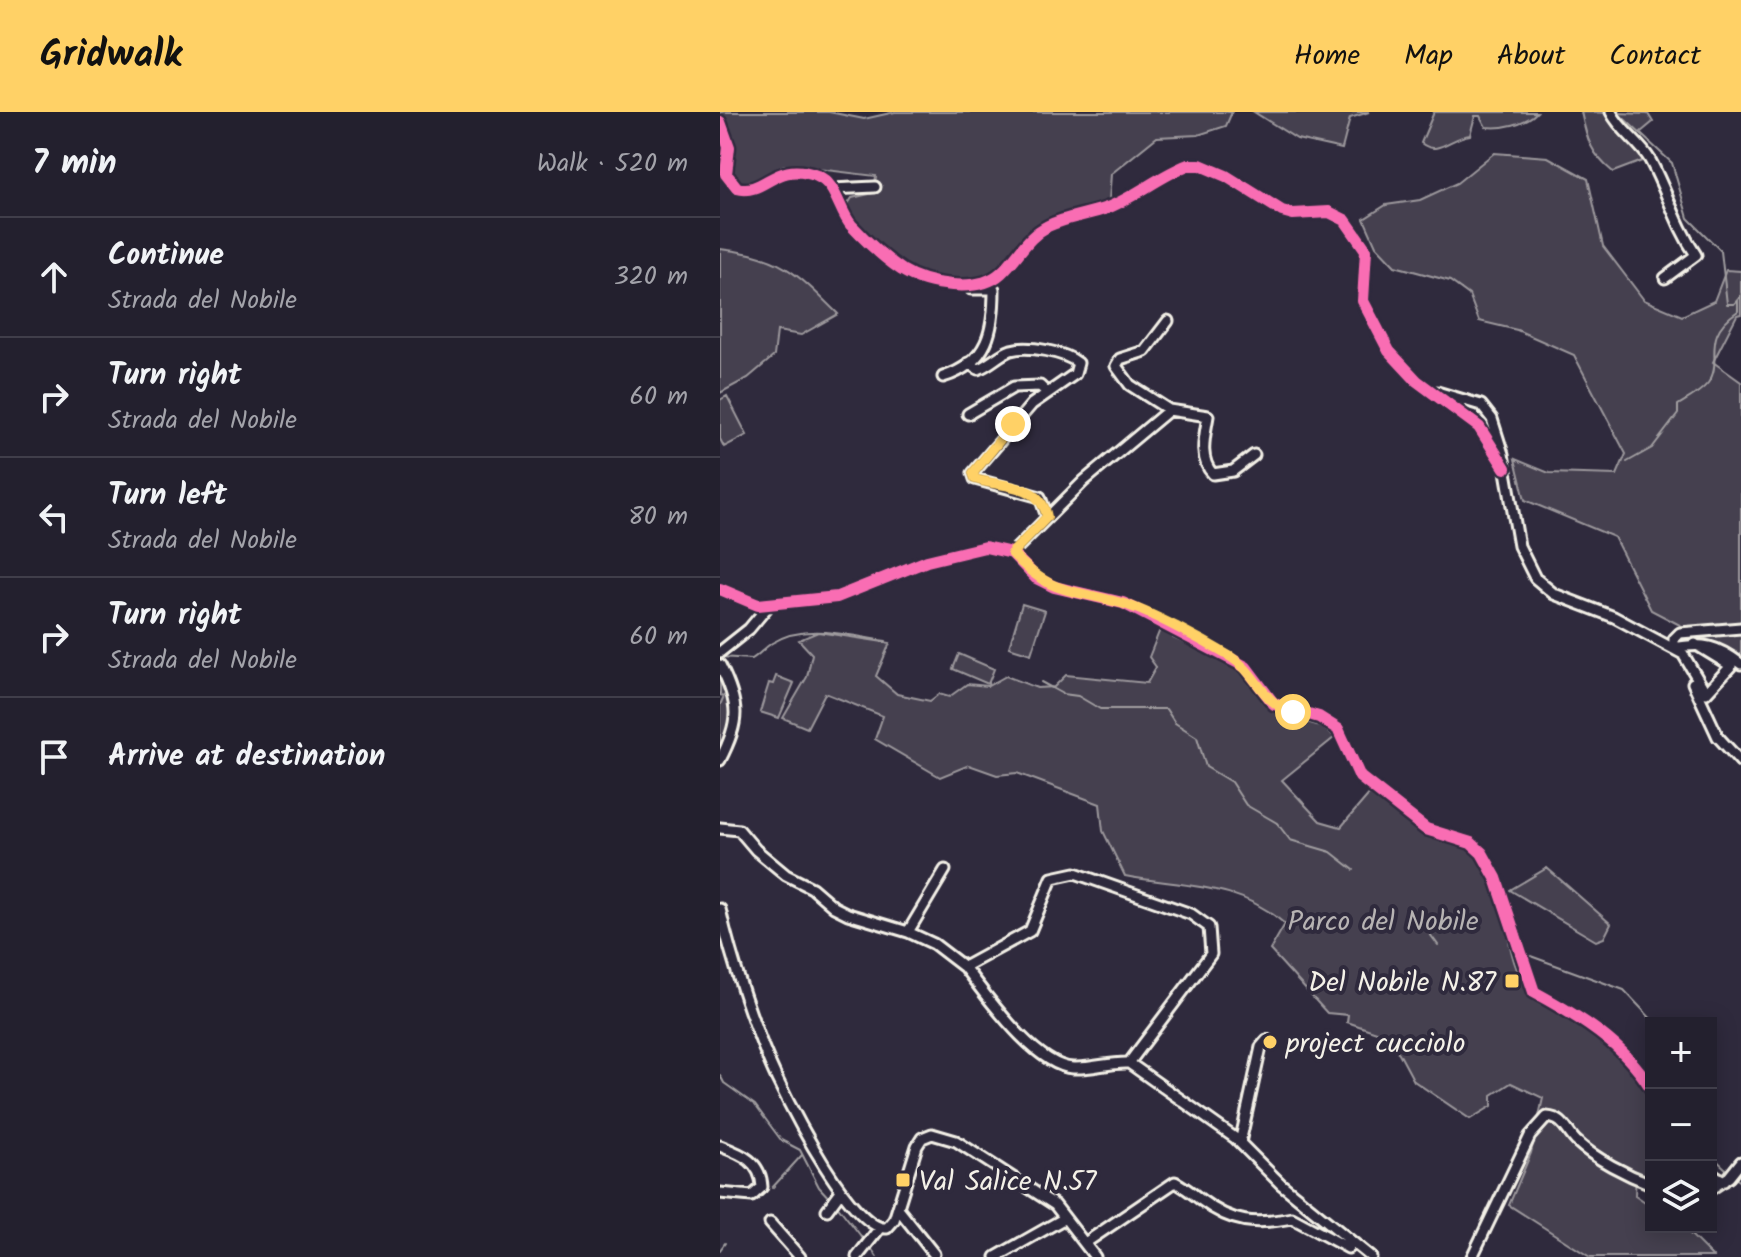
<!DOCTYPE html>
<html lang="en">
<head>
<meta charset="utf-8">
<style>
	body { margin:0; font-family:Kalam,sans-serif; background:#2f2d3a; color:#f1f3f6 }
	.controls { position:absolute; right:24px; bottom:24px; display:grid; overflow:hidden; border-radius:0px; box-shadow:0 4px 20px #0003 }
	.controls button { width:72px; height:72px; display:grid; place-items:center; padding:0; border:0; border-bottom:2px solid #403e4a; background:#23202e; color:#f1f3f6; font:40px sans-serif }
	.stop { position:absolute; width:24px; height:24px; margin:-18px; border:6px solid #ffd166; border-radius:50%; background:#fff }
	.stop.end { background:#ffd166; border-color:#fff; box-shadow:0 2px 8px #0008 }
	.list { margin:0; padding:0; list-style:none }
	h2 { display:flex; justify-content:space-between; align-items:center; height:104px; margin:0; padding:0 32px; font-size:34px }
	h2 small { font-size:26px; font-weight:400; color:#a3a3aa }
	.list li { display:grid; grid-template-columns:52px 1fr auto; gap:24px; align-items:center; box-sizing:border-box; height:120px; padding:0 32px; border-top:2px solid #403e4a }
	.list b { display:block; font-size:30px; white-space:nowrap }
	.list p { margin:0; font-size:26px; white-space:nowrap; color:#a3a3aa }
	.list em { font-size:26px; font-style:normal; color:#a3a3aa }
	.icon { flex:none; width:44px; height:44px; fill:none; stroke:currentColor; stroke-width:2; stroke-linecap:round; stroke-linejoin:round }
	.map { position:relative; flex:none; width:1021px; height:1145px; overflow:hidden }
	header { display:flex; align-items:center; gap:48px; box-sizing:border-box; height:112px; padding:0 40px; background:#ffd166; color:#111 }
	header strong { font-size:38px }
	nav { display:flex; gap:44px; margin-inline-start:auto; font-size:28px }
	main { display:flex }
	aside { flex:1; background:#23202e }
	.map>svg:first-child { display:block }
	.green { fill:#454050; stroke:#9c989c; stroke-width:2 }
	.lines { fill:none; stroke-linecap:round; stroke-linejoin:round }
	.stream { stroke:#a19ea0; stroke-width:2 }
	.minor-casing { stroke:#f4f1e8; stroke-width:15 }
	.minor { stroke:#2f2a3d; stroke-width:9 }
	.cycleway-casing { stroke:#2f2a3d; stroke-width:17 }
	.cycleway { stroke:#f96db3; stroke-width:12 }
	.route { stroke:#ffd166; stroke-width:10 }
	.poi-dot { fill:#ffd166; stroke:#2f2a3d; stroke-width:3 }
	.labels { text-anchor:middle; stroke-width:8; stroke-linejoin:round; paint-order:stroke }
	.park-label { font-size:28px; fill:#b7b3b3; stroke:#2f2a3d }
	.poi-label { font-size:28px; fill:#f4f1e8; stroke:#2f2a3d; text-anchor:start }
</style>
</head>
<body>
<header>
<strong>Gridwalk</strong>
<nav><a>Home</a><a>Map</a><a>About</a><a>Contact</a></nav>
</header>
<main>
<aside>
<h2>7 min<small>Walk · 520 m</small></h2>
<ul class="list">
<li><svg class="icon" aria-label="ahead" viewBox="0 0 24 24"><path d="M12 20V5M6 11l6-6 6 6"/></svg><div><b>Continue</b><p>Strada del Nobile</p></div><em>320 m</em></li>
<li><svg class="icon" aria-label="right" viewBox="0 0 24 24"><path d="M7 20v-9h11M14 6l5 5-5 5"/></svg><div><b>Turn right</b><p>Strada del Nobile</p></div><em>60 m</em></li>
<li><svg class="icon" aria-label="left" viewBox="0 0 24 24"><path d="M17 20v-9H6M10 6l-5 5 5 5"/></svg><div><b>Turn left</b><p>Strada del Nobile</p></div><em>80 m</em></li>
<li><svg class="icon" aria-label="right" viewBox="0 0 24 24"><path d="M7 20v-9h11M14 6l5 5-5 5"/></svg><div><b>Turn right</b><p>Strada del Nobile</p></div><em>60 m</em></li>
<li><svg class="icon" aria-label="arrive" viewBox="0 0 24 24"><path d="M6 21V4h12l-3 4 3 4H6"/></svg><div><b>Arrive at destination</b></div></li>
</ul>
</aside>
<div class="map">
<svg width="1021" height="1145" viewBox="0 0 1021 1145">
	<rect width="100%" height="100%" fill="#2f2a3d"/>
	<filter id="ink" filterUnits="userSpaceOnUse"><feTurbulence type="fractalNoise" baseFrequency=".0125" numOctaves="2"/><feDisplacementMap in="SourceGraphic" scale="16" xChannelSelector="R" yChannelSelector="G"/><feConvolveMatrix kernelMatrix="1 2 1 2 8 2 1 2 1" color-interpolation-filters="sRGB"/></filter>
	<g filter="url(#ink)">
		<!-- green -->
		<path class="green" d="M 0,0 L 109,0 L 144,7 L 175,0 L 512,0 L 506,14 L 478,23 L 437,25 L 391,62 L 389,89 C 364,98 336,104 313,117 C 295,127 290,152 272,162 C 221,189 149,138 126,95 L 132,86 L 154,81 L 156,64 L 65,53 C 48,57 40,73 21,71 L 10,58 L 13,34 Z
			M 534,0 L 649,0 L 630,6 L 622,37 L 577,27 Z
			M 714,0 L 817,0 C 806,12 782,17 766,15 L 760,4 L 755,4 L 750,23 C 731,25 718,45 701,31 Z
			M 861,0 L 928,2 L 933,10 L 915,25 L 925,48 L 893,60 C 871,42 867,28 861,0 Z
			M 774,41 L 828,45 L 868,67 L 883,134 L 924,188 L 962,204 L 994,189 L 1006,158 L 1021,159 L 1021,202 L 1017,203 L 993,250 L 1021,270 L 1021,545 L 931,498 L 894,425 L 805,388 L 795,347 L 829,361 L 897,363 L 906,342 L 854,243 L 797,218 L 759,209 L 749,183 L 730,169 L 675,154 L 656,134 L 644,107 L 666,93 L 700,88 L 737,71 Z
			M 0,137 C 60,143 77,161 118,202 L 81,223 L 57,219 L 54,244 L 28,266 L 0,281 Z
			M 7,284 L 27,323 L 4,335 L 0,327 L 0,288 Z
			M 302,492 L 325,499 L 311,542 L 289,535 Z
			M 441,515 L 451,519 L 453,526 L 520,556 L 542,586 L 560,602 L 600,614 L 615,625 L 562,668 L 600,709 L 621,715 L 651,680 C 667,693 682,709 699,719 C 718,730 746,727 761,745 C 791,782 780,844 811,883 C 822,895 845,901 859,910 C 888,930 913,955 930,986 L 926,989 L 931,999 L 931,1068 L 916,1063 L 915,1083 L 931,1094 L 931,1115 L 963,1115 L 993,1145 L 870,1145 L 789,1093 L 811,1041 L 823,986 L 791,971 L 772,983 L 772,994 L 750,1007 L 694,969 L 679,941 L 660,921 L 627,910 L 628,903 L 607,901 L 550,838 L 565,812 C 518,770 463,775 405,764 L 383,719 L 380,692 L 297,661 L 277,663 L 249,653 L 220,665 L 155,627 L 163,604 L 105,581 L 87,616 L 63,606 L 87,565 L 92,542 L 79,528 L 98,520 L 170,531 L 156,564 L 177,582 L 210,589 L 219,582 L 229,585 L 247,572 L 268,574 L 286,564 L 317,576 L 334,575 L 346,563 L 427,571 L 436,555 L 429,545 Z
			M 239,542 L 274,557 L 268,572 L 233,557 Z
			M 56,564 L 74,571 L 59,606 L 40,600 L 49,571 L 53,572 Z
			M 0,565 C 16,590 11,615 0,641 L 0,593 L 4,584 L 0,583 Z
			M 827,756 L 891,812 L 884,826 L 876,829 L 790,778 Z"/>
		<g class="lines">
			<!-- stream -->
			<path class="stream" d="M 897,0 L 952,51 L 968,106 L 1001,139 L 1007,192 L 1014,192 L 1021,184
				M 907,350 L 932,336 L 958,302 L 958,293 C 968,287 980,281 988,271 C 1005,248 978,226 1018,199 L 1018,188
				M 0,545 L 32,547 C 39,543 44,536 52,531 C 86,510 129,524 166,529
				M 321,570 L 343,582 L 358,584 L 380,597 L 446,597 L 455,611 L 477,625 L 486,655 L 511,670 L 526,693 L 557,711 L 570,728 L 611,740 L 634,758
				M 704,814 L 718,833
				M 805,842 L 904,878 L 935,911
				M 0,963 L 4,971 L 35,993 L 61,1028 L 80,1038 L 99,1075 L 111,1088
				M 991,1043 L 1008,1059
				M 1012,1064 L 1021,1070
				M 52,1076 L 82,1043
				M 116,1092 L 144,1128
				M 151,1136 L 157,1145
				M 0,1138 L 5,1131"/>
			<!-- minor casing -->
			<g class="minor-casing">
				<path id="minor" d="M 891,0 C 901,20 920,30 930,48 C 948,81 955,112 976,143 L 945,166
					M 0,10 L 9,35 L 6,62 L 17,76 C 46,84 54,47 97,64 C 116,71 119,99 131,113 C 146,129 164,146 182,158 C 206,173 258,182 281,161 C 298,146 306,125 328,114 C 346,105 367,103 387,96 C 416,85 439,64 468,53 L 480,53 L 506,64 L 562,99 L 573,102 L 609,100 L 625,108 L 646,138 L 643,189 L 669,239 L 697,269 L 759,315 L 785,356
					M 111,77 L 155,75
					M 448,209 L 425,239 L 400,247 L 396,254 L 410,273 L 449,298
					M 248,251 L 258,257 C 270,253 279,242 291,238 C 308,233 345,240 358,251 L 355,262 L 312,292 L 253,361 L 255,367 L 320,385 L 327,405
					M 223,265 C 269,251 274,217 274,177 L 251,177
					M 717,280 L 761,293 L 772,307 L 783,342 L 799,434 L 815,466 L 834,482 L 894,505 L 963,542 L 986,581 L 1011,554 L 975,532
					M 248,302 L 294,275 L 320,274 L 326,280
					M 292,441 L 364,369 L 449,298 L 488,304 C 485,323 478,347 493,362 L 513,359 L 534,343
					M 0,477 L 38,493 L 117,485 L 207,449 L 265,435 L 292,441 L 316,466 L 334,475 L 403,491 L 526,555 L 554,592 L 599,605 L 618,617 L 640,665 L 706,717 L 751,731 L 762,741 L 776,766 L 814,880 C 860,905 903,931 931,976
					M 954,536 L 954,527 L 960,521 L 1021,516
					M 954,536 C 983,530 998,534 1021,552
					M 0,540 L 29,517 L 49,493
					M 0,553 C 20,593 20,609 0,648
					M 973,571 L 998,625 L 1021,650
					M 0,716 L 19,718 L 36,738 L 66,763 L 92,776 L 114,795 L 128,802 L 188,820 L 214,832 L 244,855 L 310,819 L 332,766 L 355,761 L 471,802 L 489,815 L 491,842 L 409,951 L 515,1026 L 561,1072 L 651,1145
					M 0,797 C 11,847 35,920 57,967 C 71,996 133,1120 167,1116 L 174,1108 L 197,1034 L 202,1026 L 212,1022 L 236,1029 L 335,1093 L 375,1145
					M 188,820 L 225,758
					M 244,855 C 266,883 315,954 353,956 C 372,957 390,950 409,951
					M 520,1031 L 541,935 L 547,928
					M 0,1034 C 21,1042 41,1049 42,1075 L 32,1084 L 0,1081
					M 991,1061 L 1004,1069
					M 991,1077 L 1009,1065 L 1021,1050
					M 107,1098 L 121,1079
					M 179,1098 L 214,1142
					M 50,1111 L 80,1145
					M 365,1131 L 455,1070 C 465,1075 473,1082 481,1088 C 513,1112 535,1113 572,1106 L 628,1136
					M 137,1145 L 159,1117
					M 276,1145 L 345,1106
					M 752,1145 L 810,1024 L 827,1005 C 844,1006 846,1019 856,1029 C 875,1047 907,1063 931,1072"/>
			</g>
			<!-- minor -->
			<use href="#minor" class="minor"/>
			<!-- cycleway casing -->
			<g class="cycleway-casing">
				<path id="cycleway" d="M 0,10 L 9,35 L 6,62 L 17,76 C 46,84 54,47 97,64 C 116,71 119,99 131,113 C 146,129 164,146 182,158 C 206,173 258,182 281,161 C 298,146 306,125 328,114 C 346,105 367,103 387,96 C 416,85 439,64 468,53 L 480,53 L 506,64 L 562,99 L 573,102 L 609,100 L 625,108 L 646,138 L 643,189 L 669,239 L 697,269 L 759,315 L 785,356
					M 0,477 L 38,493 L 117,485 L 207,449 L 265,435 L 292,441 L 316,466 L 334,475 L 403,491 L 526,555 L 554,592 L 599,605 L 618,617 L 640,665 L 706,717 L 751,731 L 762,741 L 776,766 L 814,880 C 860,905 903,931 931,976"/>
			</g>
			<!-- cycleway -->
			<use href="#cycleway" class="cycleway"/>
		</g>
	</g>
	<g class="lines" filter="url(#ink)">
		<!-- route -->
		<path class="route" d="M 293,312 L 253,361 L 255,367 L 262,369 C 290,375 321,373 327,405 L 292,441 C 332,484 349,476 401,491 C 430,499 484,529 511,545 C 537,561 542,592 573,600"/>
	</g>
	<!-- markers -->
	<g class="poi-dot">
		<rect x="784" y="861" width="16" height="16" rx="4"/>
		<circle cx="550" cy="930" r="8"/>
		<rect x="175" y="1060" width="16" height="16" rx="4"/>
	</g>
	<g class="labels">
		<!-- park labels -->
		<g class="park-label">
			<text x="663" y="818">Parco del Nobile</text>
		</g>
		<!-- poi labels -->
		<g class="poi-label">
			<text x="776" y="879" text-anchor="end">Del Nobile N.87</text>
			<text x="566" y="940">project cucciolo</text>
			<text x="199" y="1078">Val Salice N.57</text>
		</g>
	</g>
</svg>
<div class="controls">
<button>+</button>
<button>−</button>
<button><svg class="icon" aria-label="layers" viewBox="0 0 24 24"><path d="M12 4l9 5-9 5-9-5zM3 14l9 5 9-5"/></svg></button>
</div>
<div class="stop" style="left:573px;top:600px"></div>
<div class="stop end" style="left:293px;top:312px"></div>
</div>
</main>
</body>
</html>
